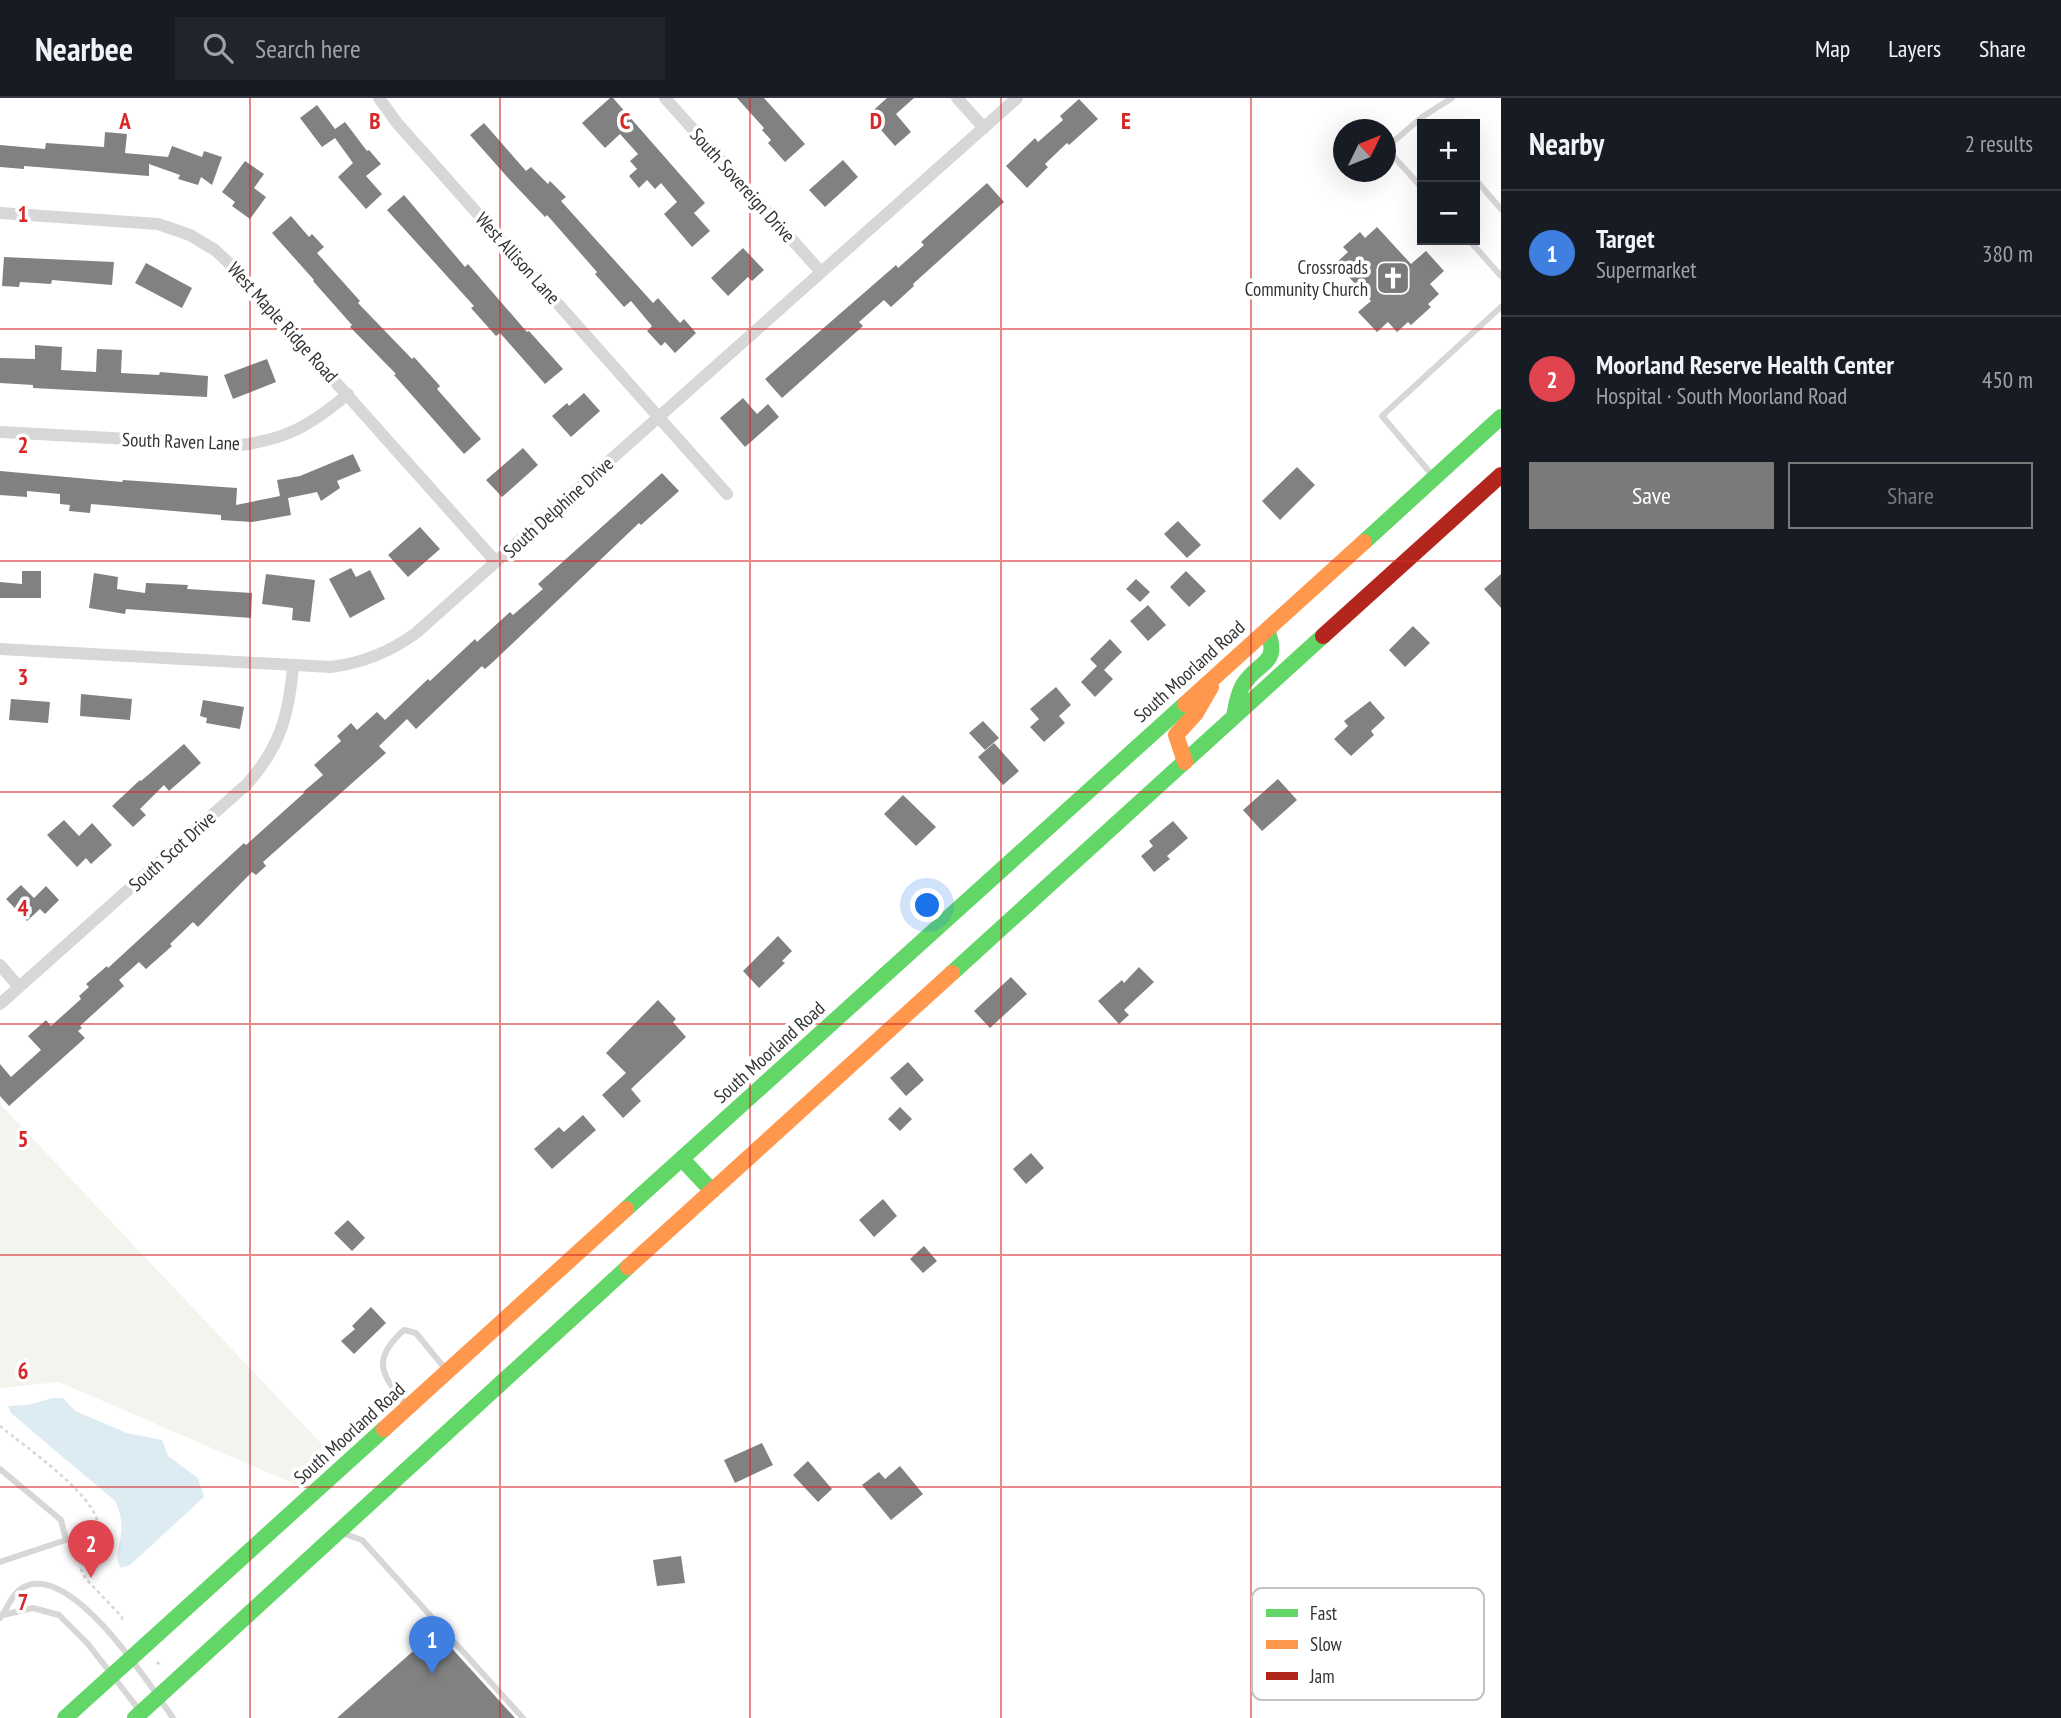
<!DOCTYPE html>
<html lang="en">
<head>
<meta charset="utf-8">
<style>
	body { margin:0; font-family:"PT Sans Narrow",sans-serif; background:#20242c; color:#f1f3f6 }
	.controls { position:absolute; right:21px; top:21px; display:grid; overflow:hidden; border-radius:0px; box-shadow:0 7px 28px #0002 }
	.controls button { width:63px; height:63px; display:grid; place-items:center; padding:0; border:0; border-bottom:2px solid #363941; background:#171b24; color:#f1f3f6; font:35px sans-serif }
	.compass { position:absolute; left:1333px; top:21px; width:63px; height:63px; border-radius:50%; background:#171b24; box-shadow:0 7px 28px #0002; rotate:47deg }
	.you { position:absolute; left:928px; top:808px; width:24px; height:24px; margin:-18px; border:5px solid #fff; border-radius:50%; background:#1a73e8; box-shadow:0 0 0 10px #1a73e833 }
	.badge { display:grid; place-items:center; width:46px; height:46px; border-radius:50%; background:#7a7a7a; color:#fff; font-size:23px; font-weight:700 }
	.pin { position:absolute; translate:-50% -58px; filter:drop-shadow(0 2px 4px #0008) }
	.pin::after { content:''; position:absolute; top:37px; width:24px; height:21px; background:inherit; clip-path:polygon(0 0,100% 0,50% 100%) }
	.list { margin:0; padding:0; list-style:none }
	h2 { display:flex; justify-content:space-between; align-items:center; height:91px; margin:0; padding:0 28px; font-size:30px }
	h2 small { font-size:23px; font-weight:400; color:#9ea1a6 }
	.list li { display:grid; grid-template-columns:46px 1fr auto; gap:21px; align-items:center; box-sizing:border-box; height:126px; padding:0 28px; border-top:2px solid #363941 }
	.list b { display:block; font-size:26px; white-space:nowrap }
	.list p { margin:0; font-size:23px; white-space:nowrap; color:#9ea1a6 }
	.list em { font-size:23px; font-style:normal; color:#9ea1a6 }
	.actions { display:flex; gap:14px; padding:21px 28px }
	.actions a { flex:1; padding:16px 0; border:2px solid #7a7a7a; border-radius:0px; text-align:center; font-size:24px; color:#7a7a7a }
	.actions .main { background:#7a7a7a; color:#fff }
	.icon { flex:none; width:38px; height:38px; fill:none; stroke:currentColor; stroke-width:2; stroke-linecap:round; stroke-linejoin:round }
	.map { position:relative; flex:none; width:1501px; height:1620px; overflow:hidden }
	header { display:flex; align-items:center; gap:42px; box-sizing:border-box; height:98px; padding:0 35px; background:#171b24; border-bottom:2px solid #363941 }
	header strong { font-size:33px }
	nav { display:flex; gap:38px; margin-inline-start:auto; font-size:24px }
	.search { width:490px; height:63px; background:#20242c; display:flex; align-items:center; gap:18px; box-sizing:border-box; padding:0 24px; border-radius:0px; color:#9ea1a6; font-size:26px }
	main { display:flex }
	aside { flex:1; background:#171b24 }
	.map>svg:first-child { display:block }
	.green { fill:#f1f5ed }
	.water { fill:#ddebf3 }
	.building { fill:#818181 }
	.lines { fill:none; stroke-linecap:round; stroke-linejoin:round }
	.path { stroke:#d6d6d6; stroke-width:2.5; stroke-dasharray:3.5 3.5; stroke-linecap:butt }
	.lane { stroke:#d7d7d7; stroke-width:6 }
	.street { stroke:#d7d7d7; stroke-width:12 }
	.fast { stroke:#63d668; stroke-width:16 }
	.slow { stroke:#ff974d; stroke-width:16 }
	.jam { stroke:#b3261e; stroke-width:16 }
	.grid { fill:none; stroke:#d62828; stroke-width:2; stroke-opacity:0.55 }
	.labels { text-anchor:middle; stroke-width:7; stroke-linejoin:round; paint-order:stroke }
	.street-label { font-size:19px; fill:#333; stroke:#fff }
	.poi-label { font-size:19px; fill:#333; stroke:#fff; text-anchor:end }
	.key { fill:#fff; stroke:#c2c2c2; stroke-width:2 }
	.key-label { font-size:19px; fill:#333 }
	.grid-label { font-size:23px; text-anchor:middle; font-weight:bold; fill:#d62828; stroke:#fff; stroke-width:7; stroke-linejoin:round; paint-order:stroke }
</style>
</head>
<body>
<header>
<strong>Nearbee</strong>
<div class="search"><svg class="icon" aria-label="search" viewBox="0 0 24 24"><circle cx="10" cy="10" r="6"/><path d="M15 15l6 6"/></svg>Search here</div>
<nav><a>Map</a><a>Layers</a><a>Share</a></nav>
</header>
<main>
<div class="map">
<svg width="1501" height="1620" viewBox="0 0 1501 1620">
	<rect width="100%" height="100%" fill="#fff"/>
	<!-- green -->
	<path class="green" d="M 0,1006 L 333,1358 L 297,1387 L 59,1284 L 0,1290 Z"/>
	<!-- water -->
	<path class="water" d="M 53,1300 L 63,1300 L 75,1313 L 127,1335 L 162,1342 L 168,1358 L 198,1380 L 204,1399 L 130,1467 L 121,1470 C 113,1459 120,1449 121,1437 C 123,1425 120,1413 115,1403 L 11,1315 L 8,1308 L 27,1307 Z"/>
	<!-- building -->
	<path class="building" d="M 610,0 L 613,0 L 705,105 L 694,115 L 710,133 L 692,149 L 664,116 L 677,104 L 661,85 L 655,91 L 647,82 L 639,90 L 629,78 L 637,71 L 630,63 L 638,56 L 620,36 L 605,50 L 582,25 Z
		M 737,0 L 764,0 L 805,46 L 785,64 L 768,45 L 771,42 L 762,32 L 764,30 Z
		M 887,0 L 914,0 L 896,16 L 911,34 L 895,48 L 868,17 Z
		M 1079,1 L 1098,21 L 1069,47 L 1067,45 L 1045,66 L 1048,69 L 1027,90 L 1006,68 L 1035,40 L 1038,44 L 1063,22 L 1060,18 Z
		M 317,7 L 335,31 L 345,24 L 367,53 L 369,52 L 381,66 L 366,78 L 382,96 L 366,111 L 338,79 L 353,65 L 335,40 L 322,49 L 300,20 Z
		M 484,25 L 526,73 L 531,69 L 548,86 L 550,83 L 566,99 L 561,103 L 653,205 L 658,200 L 680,225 L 684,221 L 696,235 L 675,255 L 665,244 L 661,248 L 647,233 L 652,228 L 631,203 L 624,209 L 595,176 L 597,174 L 547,117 L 545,119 L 509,81 L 470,37 Z
		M 105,34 L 127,36 L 125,55 L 168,59 L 172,48 L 202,59 L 204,53 L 222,59 L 212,87 L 201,79 L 198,87 L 178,81 L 180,77 L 149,66 L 149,78 L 24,68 L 24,71 L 0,69 L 0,47 L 45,51 L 46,45 L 104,49 Z
		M 843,62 L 858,79 L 825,109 L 809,92 Z
		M 245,63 L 264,76 L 254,90 L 266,99 L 250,121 L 232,108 L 235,104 L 222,94 Z
		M 987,85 L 1004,104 L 913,186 L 914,188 L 891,209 L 884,202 L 859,224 L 863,228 L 782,300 L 765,281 L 896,167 L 898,170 L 924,147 L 921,144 Z
		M 404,97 L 465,169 L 468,166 L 527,234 L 529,233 L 563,271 L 545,286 L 500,235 L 496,238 L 471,210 L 474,208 L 387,112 Z
		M 291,118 L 309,139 L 312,136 L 324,149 L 317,155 L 360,203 L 358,205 L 412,261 L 414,259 L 440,288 L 437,291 L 481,341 L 464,356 L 394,277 L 396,276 L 350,229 L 352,227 L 313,183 L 314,182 L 272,135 Z
		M 1377,129 L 1411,166 L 1426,153 L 1444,173 L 1430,186 L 1439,196 L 1428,206 L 1431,209 L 1411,227 L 1408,224 L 1397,234 L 1388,224 L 1377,234 L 1358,214 L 1371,203 L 1336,165 L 1348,154 L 1343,149 L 1360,134 L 1365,140 Z
		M 743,150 L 764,172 L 752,183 L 748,179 L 728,198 L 711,180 Z
		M 4,159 L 114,164 L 112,187 L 52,182 L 51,186 L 20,184 L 19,189 L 2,188 Z
		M 146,165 L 192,190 L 182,210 L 135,185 Z
		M 35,247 L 62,249 L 61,272 L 96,274 L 97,251 L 122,252 L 121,275 L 159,277 L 160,274 L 208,278 L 207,299 L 33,290 L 33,287 L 0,285 L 0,260 L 35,261 Z
		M 267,261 L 276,284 L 233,301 L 224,277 Z
		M 584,295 L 600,313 L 571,339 L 552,318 L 567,305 L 569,308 Z
		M 743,300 L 757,316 L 768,306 L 779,319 L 745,349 L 720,320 Z
		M 523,350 L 538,367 L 502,399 L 486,382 Z
		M 353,356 L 361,373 L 337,383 L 340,390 L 321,403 L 317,394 L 288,400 L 291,417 L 252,424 L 221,422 L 221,417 L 91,406 L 90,415 L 69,413 L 70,407 L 60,406 L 60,396 L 27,393 L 27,399 L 0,397 L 0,373 L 122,384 L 123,382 L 237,390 L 236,407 L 280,398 L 277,382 L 300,378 Z
		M 1297,369 L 1315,387 L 1280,422 L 1262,403 Z
		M 662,375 L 679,393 L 641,427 L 639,425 L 494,563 L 485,571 L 482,568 L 416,631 L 407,621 L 379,648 L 386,655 L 263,764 L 266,768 L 256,777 L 252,774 L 198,829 L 193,824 L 170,846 L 172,848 L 146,871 L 139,864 L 119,882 L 124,888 L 80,928 L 82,930 L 78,933 L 85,940 L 9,1008 L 0,998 L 0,966 L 11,979 L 41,952 L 28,938 L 46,922 L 51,928 L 81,901 L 79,898 L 89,889 L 86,886 L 107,868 L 108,870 L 244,745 L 246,747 L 304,695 L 303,694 L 323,677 L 314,667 L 341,643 L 337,638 L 351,625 L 357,632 L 377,614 L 385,622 L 428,581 L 430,583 L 475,541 L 477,544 L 510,514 L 513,517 L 543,491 L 538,486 Z
		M 1178,423 L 1201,447 L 1187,460 L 1164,436 Z
		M 420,429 L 440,451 L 408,479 L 388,457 Z
		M 351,470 L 356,479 L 370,472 L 385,501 L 350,520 L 329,481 Z
		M 22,473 L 41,473 L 41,500 L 0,500 L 0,484 L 22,486 Z
		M 1186,473 L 1206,493 L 1189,509 L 1170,489 Z
		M 94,475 L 118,479 L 117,491 L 145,495 L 146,485 L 188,487 L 187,491 L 252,495 L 251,520 L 126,511 L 125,516 L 89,510 Z
		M 266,476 L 315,482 L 310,524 L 292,522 L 293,510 L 262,506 Z
		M 1501,476 L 1501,510 L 1484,491 Z
		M 1136,481 L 1150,494 L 1140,504 L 1126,491 Z
		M 1148,507 L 1166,527 L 1148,543 L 1130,523 Z
		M 1413,528 L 1430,545 L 1405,569 L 1389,552 Z
		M 1110,541 L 1122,554 L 1104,572 L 1113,581 L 1095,599 L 1081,584 L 1097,568 L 1090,561 Z
		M 1056,589 L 1071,607 L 1059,618 L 1065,625 L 1044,644 L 1030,629 L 1039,621 L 1030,611 Z
		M 81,596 L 132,601 L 130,622 L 80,618 Z
		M 11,601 L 50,604 L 48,625 L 9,622 Z
		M 203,602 L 244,609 L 240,631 L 206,625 L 207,620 L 200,618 Z
		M 1370,603 L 1385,620 L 1371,633 L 1374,637 L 1351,658 L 1334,641 L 1348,628 L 1344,623 Z
		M 983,623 L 999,640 L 985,652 L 969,635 Z
		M 994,645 L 1019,673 L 1003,687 L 978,659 Z
		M 184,646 L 201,665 L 169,693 L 164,687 L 140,711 L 146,717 L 133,729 L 112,708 L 140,682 L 141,683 Z
		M 1278,681 L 1297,702 L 1262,733 L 1243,712 Z
		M 903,697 L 936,729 L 916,748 L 884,716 Z
		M 64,722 L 79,738 L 92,725 L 112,747 L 91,766 L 86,760 L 77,769 L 47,737 Z
		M 1173,723 L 1188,740 L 1167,758 L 1170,761 L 1154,774 L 1141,758 L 1153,748 L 1149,743 Z
		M 21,787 L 34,800 L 46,788 L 59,802 L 45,816 L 40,811 L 27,823 L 6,801 Z
		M 778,838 L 792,853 L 782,863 L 785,865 L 759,890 L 743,873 Z
		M 1139,869 L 1154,884 L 1124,912 L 1129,917 L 1119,926 L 1098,903 L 1122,882 L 1124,885 Z
		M 1011,879 L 1027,896 L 990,930 L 974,913 Z
		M 658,902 L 676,921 L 673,924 L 686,939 L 631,991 L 641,1003 L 623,1020 L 602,997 L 626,975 L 606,955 Z
		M 908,964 L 924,982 L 906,998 L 890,980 Z
		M 900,1009 L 912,1021 L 900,1033 L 888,1021 Z
		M 583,1017 L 596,1032 L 552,1071 L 534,1051 L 559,1029 L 564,1034 Z
		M 1031,1055 L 1044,1070 L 1026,1086 L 1013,1071 Z
		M 883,1101 L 897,1118 L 874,1139 L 859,1122 Z
		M 348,1122 L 365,1140 L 352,1153 L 334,1135 Z
		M 924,1148 L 937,1163 L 923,1175 L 910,1161 Z
		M 371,1209 L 386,1225 L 354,1256 L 341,1243 L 355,1231 L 352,1228 Z
		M 762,1345 L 773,1367 L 735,1385 L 724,1362 Z
		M 808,1363 L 832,1391 L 818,1404 L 793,1377 Z
		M 900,1368 L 923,1396 L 891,1422 L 862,1387 L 879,1374 L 885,1381 Z
		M 681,1458 L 685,1485 L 657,1488 L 653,1462 Z
		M 436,1533 L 515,1620 L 337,1620 Z"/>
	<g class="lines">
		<!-- path -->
		<path class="path" d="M 0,1328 C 24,1348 96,1397 98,1427 C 99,1444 85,1456 81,1472 L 86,1481 L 122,1519 L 122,1525
			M 157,1564 L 162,1569"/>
		<!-- lane -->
		<path class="lane" d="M 1475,81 L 1501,111
			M 1422,90 L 1386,50 L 1422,19 L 1452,0
			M 1469,142 L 1501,178
			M 1433,378 L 1382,318 L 1501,209
			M 407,1308 C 383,1278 369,1263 404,1232 L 416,1235 L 447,1273
			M 0,1371 L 61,1422 L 66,1442 L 0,1464
			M 339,1434 L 362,1442 L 523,1620
			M 3,1517 L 33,1510 L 59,1517 L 88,1546 L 140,1613
			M 0,1520 C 8,1510 11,1497 22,1490 C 70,1461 150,1587 173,1620"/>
		<!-- street -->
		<path class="street" d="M 379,0 L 397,25 L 727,396
			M 665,0 L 821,174
			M 957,0 L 984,30
			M 0,115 L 158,126 L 190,137 L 215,152 L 232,168 L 496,464
			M 0,334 L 241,347 C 288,341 312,326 348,296
			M 0,551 L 331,569 C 364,565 390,554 416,535 L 1017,0
			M 0,867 L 19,889
			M 0,906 L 247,686 C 280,649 289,617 293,568"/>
		<!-- fast -->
		<path class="fast" d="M 1364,444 L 1501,319
			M 1234,619 C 1236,608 1237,597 1243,587 C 1259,562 1281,567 1267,532
			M 952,875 L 1323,538
			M 682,1061 L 712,1093
			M 626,1111 L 1185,606
			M 65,1620 L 384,1331
			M 135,1620 L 628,1169"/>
		<!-- slow -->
		<path class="slow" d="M 1185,606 L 1364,444
			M 1185,664 L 1176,637 L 1196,615 L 1211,589
			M 628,1169 L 952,875
			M 384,1331 L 626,1111"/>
		<!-- jam -->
		<path class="jam" d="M 1323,538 L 1501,377"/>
	</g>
	<!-- grid -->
	<path class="grid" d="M 250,0 L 250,1620M 500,0 L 500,1620M 750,0 L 750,1620M 1001,0 L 1001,1620M 1251,0 L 1251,1620M 0,231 L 1501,231M 0,463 L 1501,463M 0,694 L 1501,694M 0,926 L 1501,926M 0,1157 L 1501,1157M 0,1389 L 1501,1389"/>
	<!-- icons -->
	<defs>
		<g id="church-square" transform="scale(1.75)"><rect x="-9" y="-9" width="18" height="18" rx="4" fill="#7a7a7a" stroke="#fff"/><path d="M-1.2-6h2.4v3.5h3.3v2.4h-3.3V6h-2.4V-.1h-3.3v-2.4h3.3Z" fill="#fff"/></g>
	</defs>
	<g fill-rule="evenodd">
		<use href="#church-square" x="1393" y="180"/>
	</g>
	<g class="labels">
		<!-- street labels -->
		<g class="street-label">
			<text transform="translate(743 87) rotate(48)" y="7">South Sovereign Drive</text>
			<text transform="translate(518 160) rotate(48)" y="7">West Allison Lane</text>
			<text transform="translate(283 224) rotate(48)" y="7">West Maple Ridge Road</text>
			<text transform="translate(181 343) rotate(2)" y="7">South Raven Lane</text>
			<text transform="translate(558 409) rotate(-42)" y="7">South Delphine Drive</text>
			<text transform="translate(1189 573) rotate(-42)" y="7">South Moorland Road</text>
			<text transform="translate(172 753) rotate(-42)" y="7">South Scot Drive</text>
			<text transform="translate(769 954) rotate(-42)" y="7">South Moorland Road</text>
			<text transform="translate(349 1335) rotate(-42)" y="7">South Moorland Road</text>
		</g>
		<!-- poi labels -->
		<g class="poi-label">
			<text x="1368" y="176">Crossroads<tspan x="1368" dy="22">Community Church</tspan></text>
		</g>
	</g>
	<!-- legend -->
	<rect x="1252" y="1490" width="232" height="112" rx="10" class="key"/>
	<rect x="1266" y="1511" width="32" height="8" fill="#63d668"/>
	<rect x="1266" y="1542" width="32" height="9" fill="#ff974d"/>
	<rect x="1266" y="1574" width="32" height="8" fill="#b3261e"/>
	<g class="key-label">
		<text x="1310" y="1522">Fast</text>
		<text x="1310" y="1553">Slow</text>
		<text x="1310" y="1585">Jam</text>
	</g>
	<g class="grid-label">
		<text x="125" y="31">A</text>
		<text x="375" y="31">B</text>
		<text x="625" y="31">C</text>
		<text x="876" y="31">D</text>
		<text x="1126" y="31">E</text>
		<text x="23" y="124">1</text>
		<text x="23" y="355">2</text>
		<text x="23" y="587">3</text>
		<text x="23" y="818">4</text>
		<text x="23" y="1049">5</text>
		<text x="23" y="1281">6</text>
		<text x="23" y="1512">7</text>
	</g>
</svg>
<div class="controls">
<button>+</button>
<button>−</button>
</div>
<svg class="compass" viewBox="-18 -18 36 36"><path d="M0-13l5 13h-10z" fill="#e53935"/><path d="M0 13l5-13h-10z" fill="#9ea1a6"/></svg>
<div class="you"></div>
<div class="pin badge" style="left:432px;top:1576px;background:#3f7fe0">1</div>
<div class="pin badge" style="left:91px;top:1480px;background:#e0444e">2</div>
</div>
<aside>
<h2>Nearby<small>2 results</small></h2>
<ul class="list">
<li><span class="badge" style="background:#3f7fe0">1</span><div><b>Target</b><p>Supermarket</p></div><em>380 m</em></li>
<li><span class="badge" style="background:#e0444e">2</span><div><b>Moorland Reserve Health Center</b><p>Hospital · South Moorland Road</p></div><em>450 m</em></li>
</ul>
<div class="actions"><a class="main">Save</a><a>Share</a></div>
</aside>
</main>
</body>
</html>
